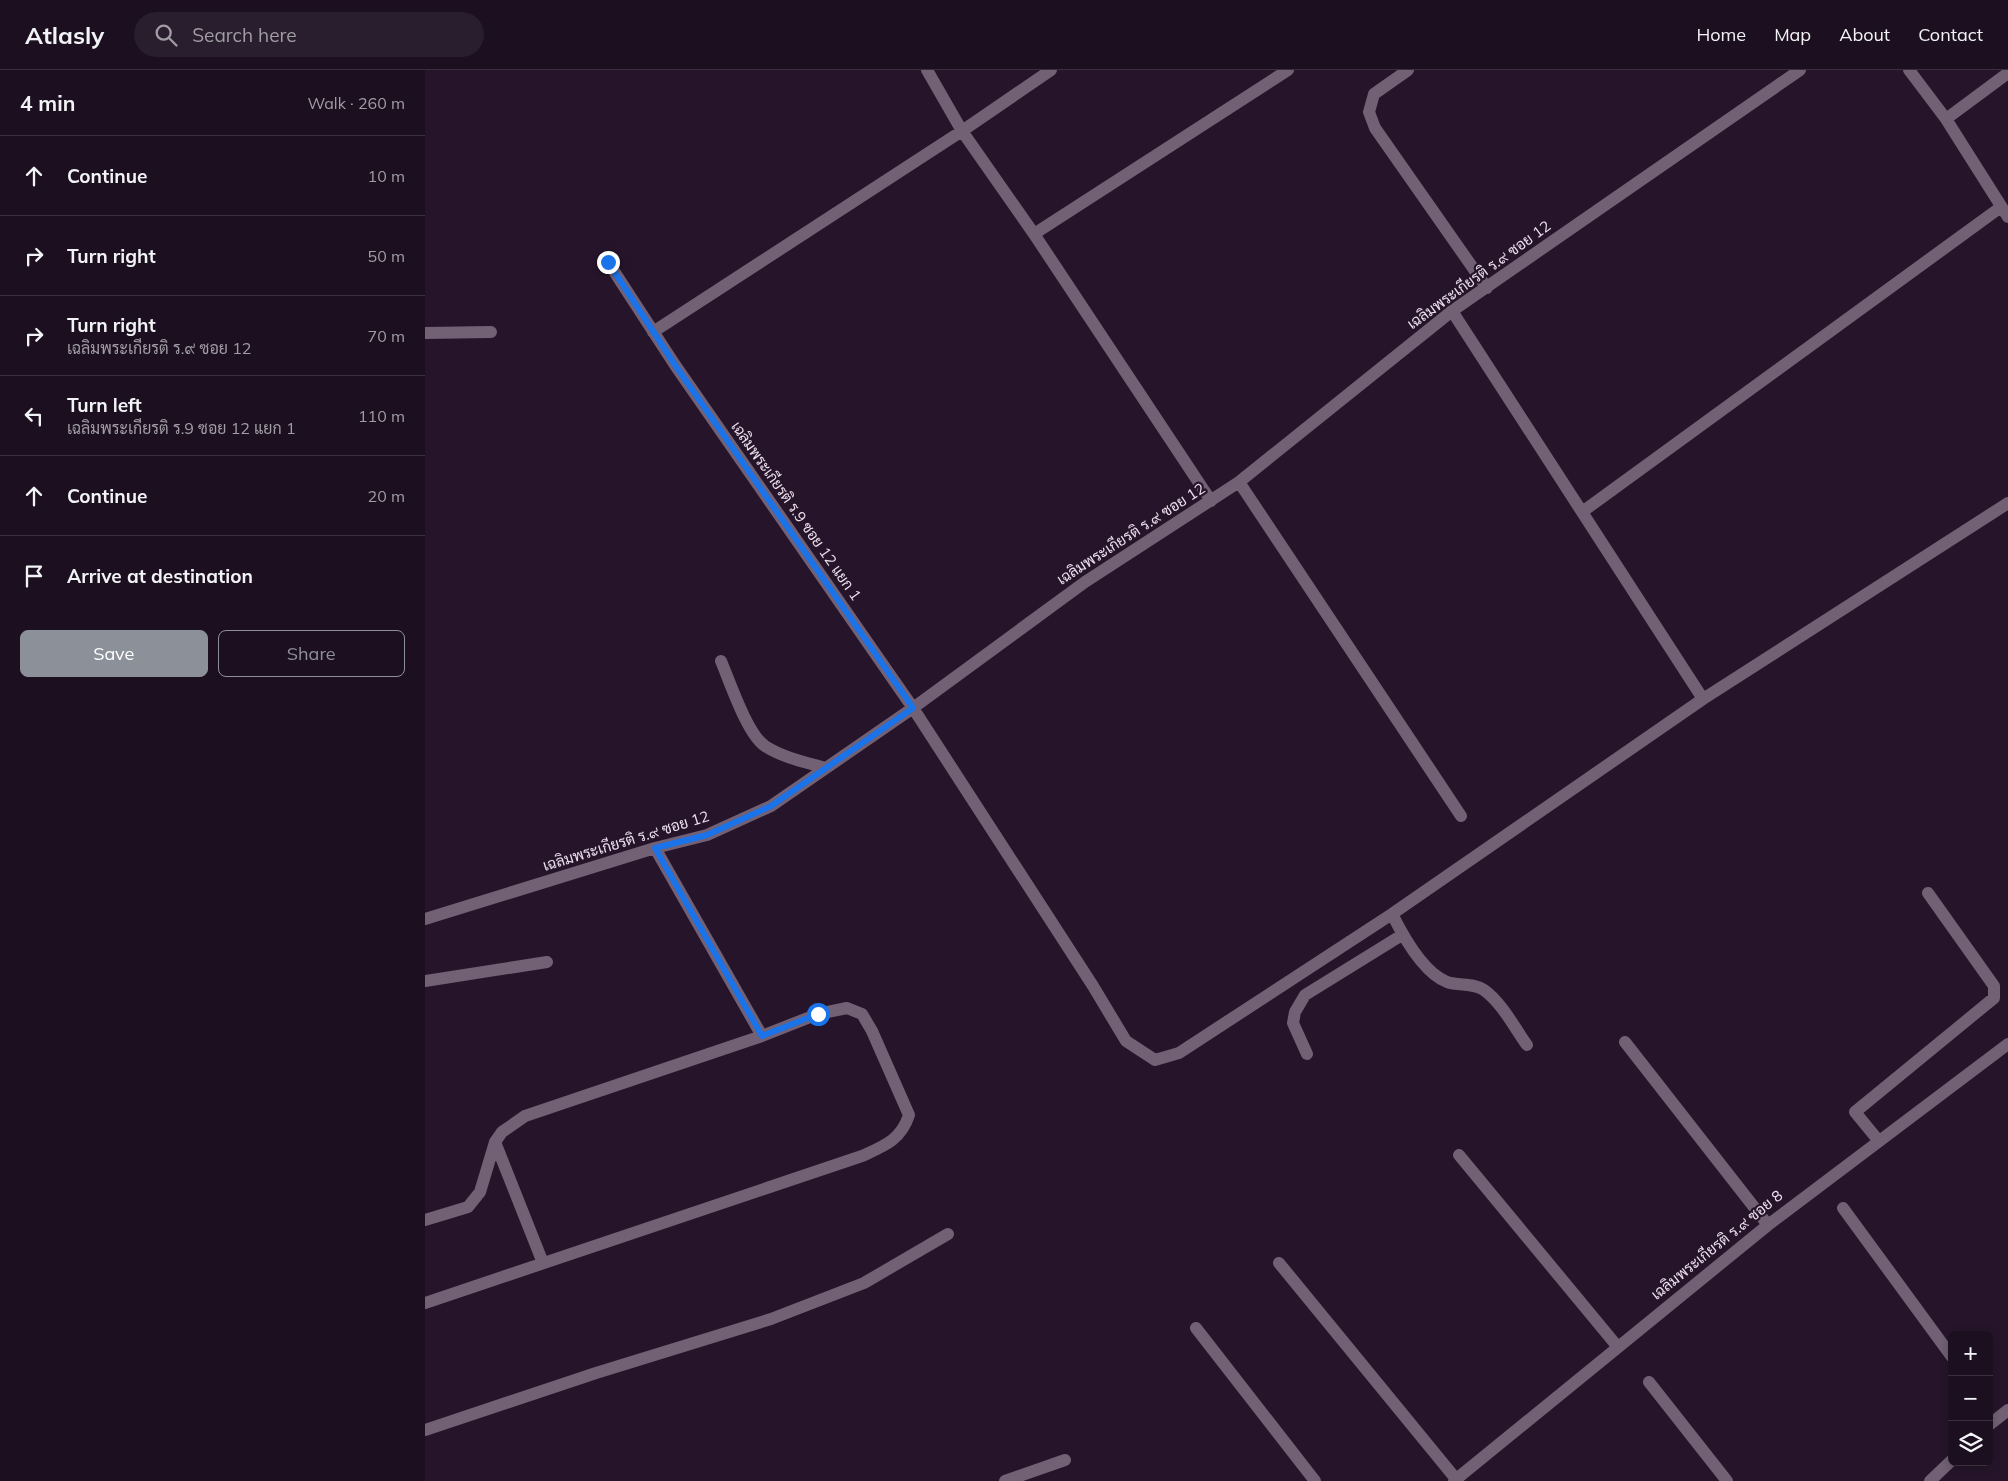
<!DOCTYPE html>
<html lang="en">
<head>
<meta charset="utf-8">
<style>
	body { margin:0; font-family:Mulish,Sarabun,sans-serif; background:#291e2d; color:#f1f3f6 }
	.controls { position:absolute; right:15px; bottom:15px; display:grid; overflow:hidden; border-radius:8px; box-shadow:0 2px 8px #0003 }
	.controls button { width:45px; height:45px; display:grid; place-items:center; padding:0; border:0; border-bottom:1px solid #3a303e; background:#1c1020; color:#f1f3f6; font:25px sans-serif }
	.stop { position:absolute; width:15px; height:15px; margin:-11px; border:4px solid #1a73e8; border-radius:50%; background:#fff }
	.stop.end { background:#1a73e8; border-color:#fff; box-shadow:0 1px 5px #0008 }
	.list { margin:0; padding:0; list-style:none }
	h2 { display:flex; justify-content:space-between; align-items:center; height:65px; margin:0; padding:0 20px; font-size:21px }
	h2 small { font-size:16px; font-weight:400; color:#a09da5 }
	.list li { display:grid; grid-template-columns:32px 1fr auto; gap:15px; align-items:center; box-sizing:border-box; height:80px; padding:0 20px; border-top:1px solid #3a303e }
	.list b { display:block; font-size:19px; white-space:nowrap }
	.list p { margin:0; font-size:16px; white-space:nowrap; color:#a09da5 }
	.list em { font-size:16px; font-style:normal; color:#a09da5 }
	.actions { display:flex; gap:10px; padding:15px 20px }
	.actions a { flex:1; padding:11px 0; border:1px solid #8c9099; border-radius:8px; text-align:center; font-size:18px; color:#8c9099 }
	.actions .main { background:#8c9099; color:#fff }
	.icon { flex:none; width:28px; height:28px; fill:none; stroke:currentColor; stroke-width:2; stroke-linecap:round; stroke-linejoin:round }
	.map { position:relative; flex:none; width:1583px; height:1411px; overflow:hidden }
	header { display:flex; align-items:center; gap:30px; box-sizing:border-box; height:70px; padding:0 25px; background:#1c1020; border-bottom:1px solid #3a303e }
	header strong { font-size:24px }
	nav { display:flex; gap:28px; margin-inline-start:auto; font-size:18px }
	.search { width:350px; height:45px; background:#291e2d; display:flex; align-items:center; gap:12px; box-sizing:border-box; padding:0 18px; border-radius:28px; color:#a09da5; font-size:19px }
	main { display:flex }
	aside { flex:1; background:#1c1020 }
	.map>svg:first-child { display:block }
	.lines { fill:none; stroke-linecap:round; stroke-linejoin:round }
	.minor { stroke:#726075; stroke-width:12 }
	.route { stroke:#1a73e8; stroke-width:6 }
	.labels { text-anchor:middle; stroke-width:4.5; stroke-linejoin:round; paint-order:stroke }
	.street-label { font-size:15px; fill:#ece0ee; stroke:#26152a }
</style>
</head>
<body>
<header>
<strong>Atlasly</strong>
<div class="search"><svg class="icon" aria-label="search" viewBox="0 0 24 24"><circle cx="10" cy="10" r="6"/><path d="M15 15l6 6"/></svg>Search here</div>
<nav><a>Home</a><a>Map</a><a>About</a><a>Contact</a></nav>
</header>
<main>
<aside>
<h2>4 min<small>Walk · 260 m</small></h2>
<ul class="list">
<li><svg class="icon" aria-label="ahead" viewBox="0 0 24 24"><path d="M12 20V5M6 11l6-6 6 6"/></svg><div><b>Continue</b></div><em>10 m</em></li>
<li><svg class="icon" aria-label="right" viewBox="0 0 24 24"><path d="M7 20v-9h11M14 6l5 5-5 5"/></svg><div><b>Turn right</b></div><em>50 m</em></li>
<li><svg class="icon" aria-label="right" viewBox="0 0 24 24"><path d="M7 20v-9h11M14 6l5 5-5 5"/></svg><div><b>Turn right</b><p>เฉลิมพระเกียรติ ร.๙ ซอย 12</p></div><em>70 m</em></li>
<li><svg class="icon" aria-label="left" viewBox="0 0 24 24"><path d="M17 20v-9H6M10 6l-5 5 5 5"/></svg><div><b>Turn left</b><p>เฉลิมพระเกียรติ ร.9 ซอย 12 แยก 1</p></div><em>110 m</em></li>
<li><svg class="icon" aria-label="ahead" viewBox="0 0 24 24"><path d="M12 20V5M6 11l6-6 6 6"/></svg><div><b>Continue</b></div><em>20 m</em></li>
<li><svg class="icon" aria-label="arrive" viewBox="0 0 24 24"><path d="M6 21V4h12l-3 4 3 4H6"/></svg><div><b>Arrive at destination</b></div></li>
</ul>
<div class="actions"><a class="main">Save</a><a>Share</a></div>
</aside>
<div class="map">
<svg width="1583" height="1411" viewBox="0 0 1583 1411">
	<rect width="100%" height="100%" fill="#26152a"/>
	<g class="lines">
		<!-- minor -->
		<path class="minor" d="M 502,0 L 537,61 L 609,164 L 786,431
			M 983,0 L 949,24 L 944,42 L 950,58 L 1062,218
			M 1484,0 L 1521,49 L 1583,147
			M 1521,49 L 1583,3
			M 609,164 L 863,0
			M 183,192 L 250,295 L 488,638 L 668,916 L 701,971 L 730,990 L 754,983 L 967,844 L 1278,629 L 1583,433
			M 1027,241 L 1278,629
			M 228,262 L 537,61 L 626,0
			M 0,263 L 66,262
			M 814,412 L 1036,746
			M 1157,442 L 1576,137
			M 296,591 C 305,612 322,664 340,676 C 359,688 380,692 401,698
			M 230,778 L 337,966
			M 967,844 C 978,866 999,903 1022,912 C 1034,916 1049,913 1059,920 C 1077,933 1089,957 1102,975
			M 0,849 L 230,778 L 282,765 L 346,736 L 488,638 L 660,512 L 814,412 L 1027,241 L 1375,0
			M 0,911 L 122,892
			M 1200,972 L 1343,1155
			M 882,984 L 868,953 L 870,942 L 880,925 L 977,865
			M 1453,1070 L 1430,1042 L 1569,928 L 1569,916 L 1503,823
			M 70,1072 L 118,1193
			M 1034,1085 L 1192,1276
			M 1418,1138 L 1527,1287
			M 0,1150 L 43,1137 L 55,1122 L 70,1072 L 77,1062 L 100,1046 L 337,966 L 393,944 L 422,938 L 437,944 L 447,961 L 484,1045 C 476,1070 459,1076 437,1086 L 0,1233
			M 854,1193 L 1031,1409
			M 771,1258 L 890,1411
			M 1224,1312 L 1302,1411
			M 1564,1355 L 1583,1340
			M 0,1360 L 171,1303 L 346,1249 L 439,1213 L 523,1164
			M 580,1411 L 640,1390
			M 1029,1411 L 1343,1155 L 1583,974
			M 1505,1411 L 1527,1390"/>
	</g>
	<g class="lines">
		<!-- route -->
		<path class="route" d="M 183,192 L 250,295 L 488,638 L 346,736 L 282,765 L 230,778 L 337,966 L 393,944"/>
	</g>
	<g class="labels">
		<!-- street labels -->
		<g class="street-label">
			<text transform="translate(1054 205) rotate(-36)" y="5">เฉลิมพระเกียรติ ร.๙ ซอย 12</text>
			<text transform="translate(371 441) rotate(55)" y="5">เฉลิมพระเกียรติ ร.9 ซอย 12 แยก 1</text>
			<text transform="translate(706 464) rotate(-33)" y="5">เฉลิมพระเกียรติ ร.๙ ซอย 12</text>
			<text transform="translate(201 771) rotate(-17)" y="5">เฉลิมพระเกียรติ ร.๙ ซอย 12</text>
			<text transform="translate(1292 1175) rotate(-39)" y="5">เฉลิมพระเกียรติ ร.๙ ซอย 8</text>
		</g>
	</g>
</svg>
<div class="controls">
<button>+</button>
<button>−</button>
<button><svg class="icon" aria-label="layers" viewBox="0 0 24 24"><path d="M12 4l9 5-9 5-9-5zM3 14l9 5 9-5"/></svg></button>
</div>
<div class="stop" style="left:393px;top:944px"></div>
<div class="stop end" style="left:183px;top:192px"></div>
</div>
</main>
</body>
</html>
